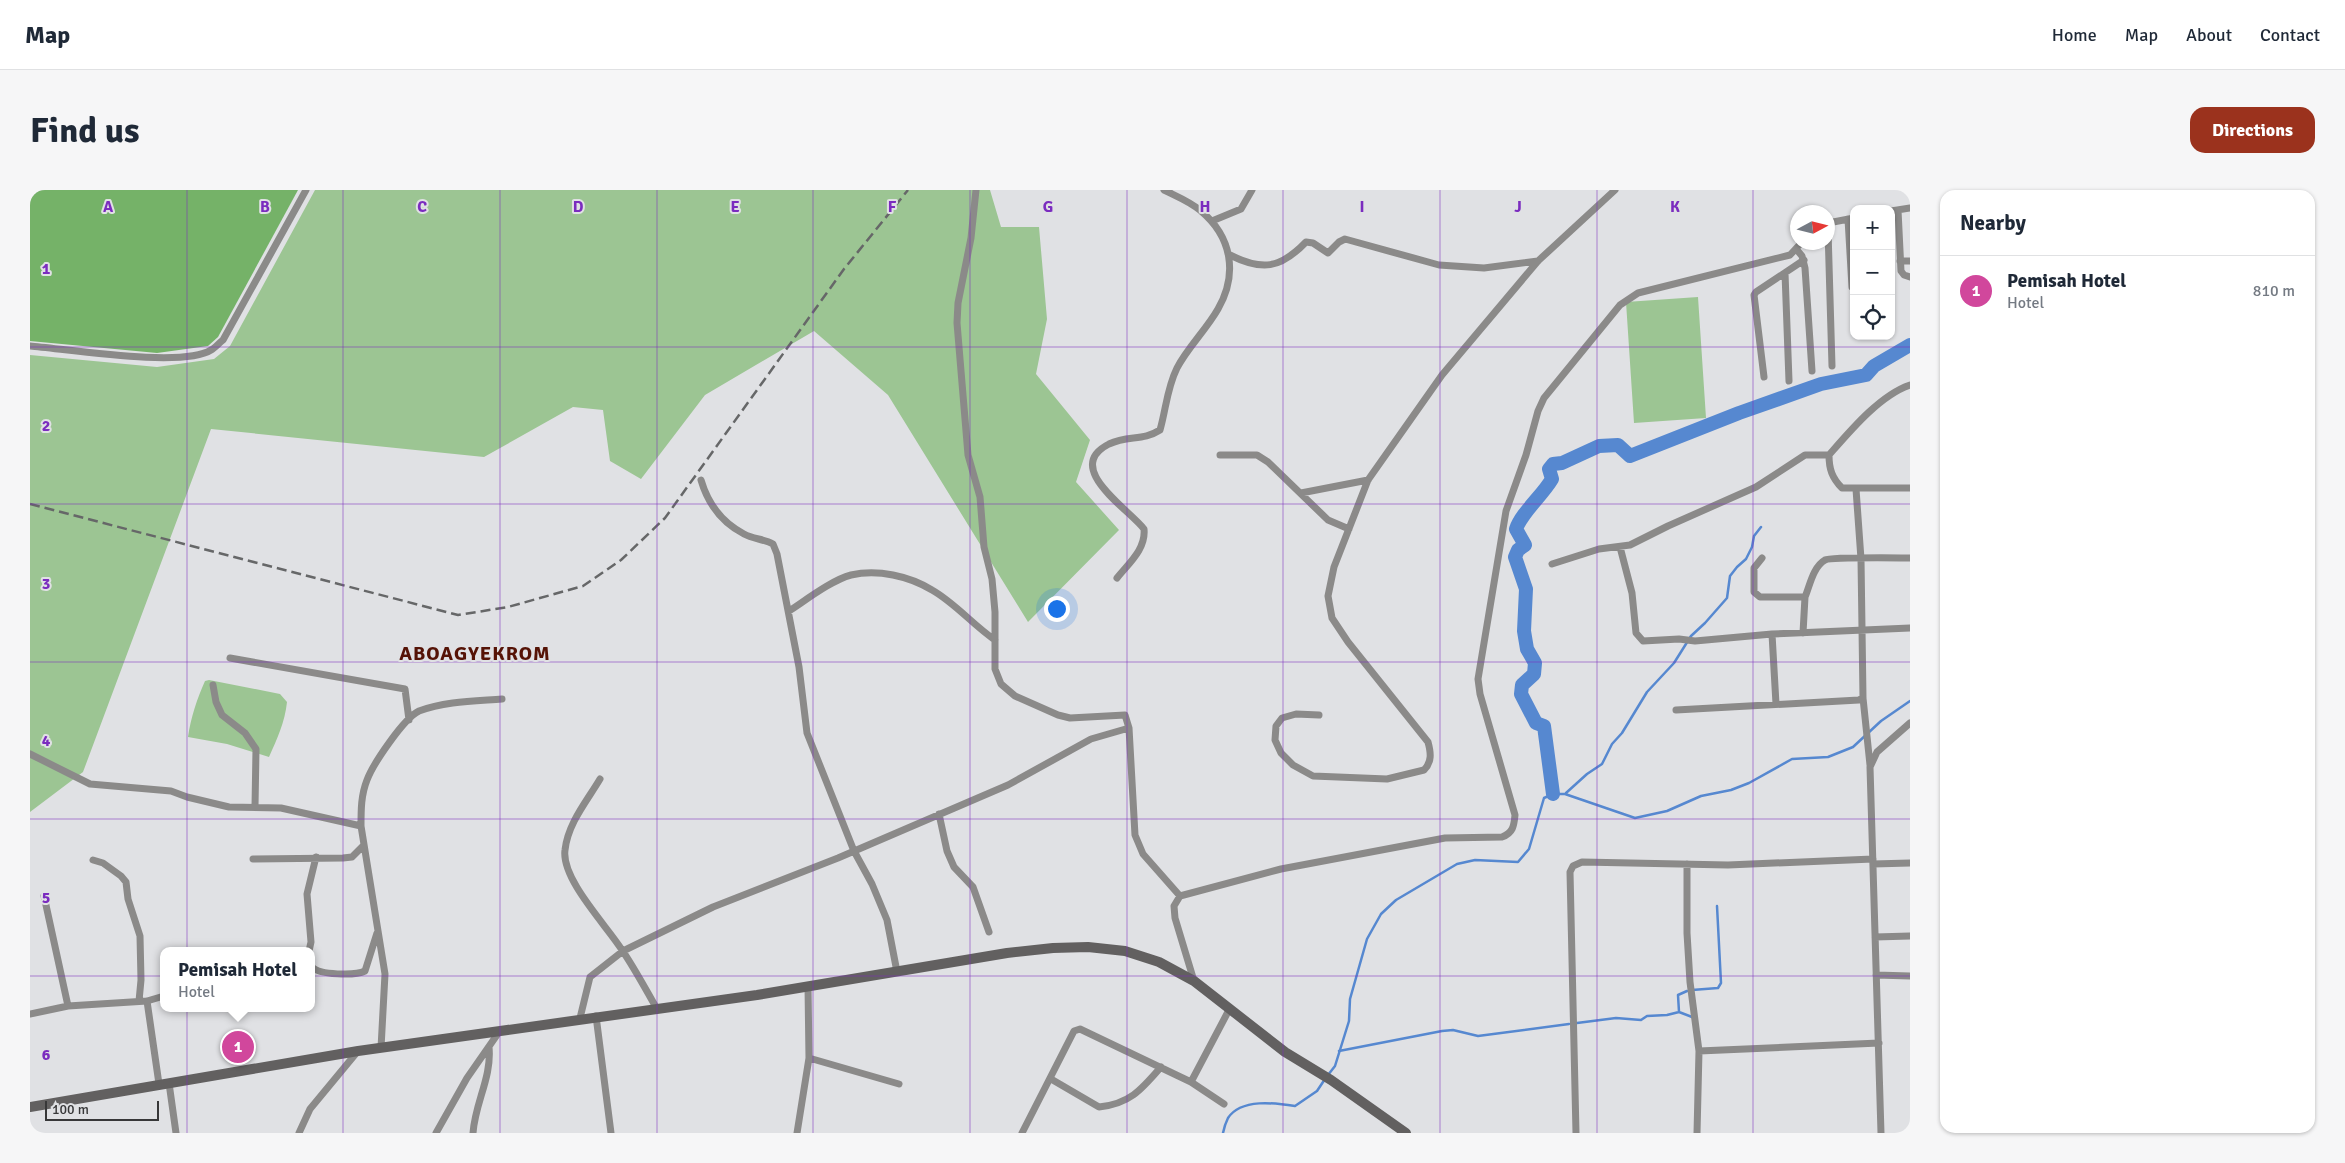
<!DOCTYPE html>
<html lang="en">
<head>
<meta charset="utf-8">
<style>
	body { margin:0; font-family:Signika,sans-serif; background:#f6f6f7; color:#1f2937 }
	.controls { position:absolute; right:15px; top:15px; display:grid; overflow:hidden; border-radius:10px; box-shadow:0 1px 4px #0004 }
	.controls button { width:45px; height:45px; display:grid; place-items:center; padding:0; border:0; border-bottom:1px solid #e0e1e3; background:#fff; color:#1f2937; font:25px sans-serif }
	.compass { position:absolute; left:1760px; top:15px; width:45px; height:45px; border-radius:50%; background:#fff; box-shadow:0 1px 4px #0004; rotate:83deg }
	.scale { position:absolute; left:15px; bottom:12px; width:114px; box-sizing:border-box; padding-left:5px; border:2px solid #373738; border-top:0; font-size:14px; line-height:18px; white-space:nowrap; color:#373738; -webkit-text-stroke:4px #e0e1e4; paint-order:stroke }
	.you { position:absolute; left:1026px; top:418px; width:18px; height:18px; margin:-12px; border:4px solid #fff; border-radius:50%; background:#1a73e8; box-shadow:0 0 0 8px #1a73e833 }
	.badge { display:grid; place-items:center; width:32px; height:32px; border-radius:50%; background:#9b321d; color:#fff; font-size:16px; font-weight:700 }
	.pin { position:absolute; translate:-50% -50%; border:2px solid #fff; box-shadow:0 1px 5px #0006 }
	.popup { position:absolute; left:130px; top:757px; width:155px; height:65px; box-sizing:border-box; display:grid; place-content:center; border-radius:10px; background:#fff; filter:drop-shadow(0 1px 4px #0005); font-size:16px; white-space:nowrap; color:#747a83 }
	.popup b { font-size:19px; color:#1f2937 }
	.popup::after { content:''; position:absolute; left:50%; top:100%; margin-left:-10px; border:10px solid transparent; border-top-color:#fff }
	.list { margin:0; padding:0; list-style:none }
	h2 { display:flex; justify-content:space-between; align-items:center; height:65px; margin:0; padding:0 20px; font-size:21px }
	h2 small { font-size:16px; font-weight:400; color:#747a83 }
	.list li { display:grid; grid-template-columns:32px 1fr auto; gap:15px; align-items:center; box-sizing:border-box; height:70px; padding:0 20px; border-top:1px solid #e0e1e3 }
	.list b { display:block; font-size:19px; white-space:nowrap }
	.list p { margin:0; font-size:16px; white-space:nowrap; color:#747a83 }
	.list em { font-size:16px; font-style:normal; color:#747a83 }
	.icon { flex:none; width:28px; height:28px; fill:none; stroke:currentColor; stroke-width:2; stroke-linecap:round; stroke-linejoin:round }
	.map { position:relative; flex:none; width:1880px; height:943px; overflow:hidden; border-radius:15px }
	header { display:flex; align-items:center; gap:30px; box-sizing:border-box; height:70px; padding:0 25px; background:#fff; border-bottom:1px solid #e0e1e3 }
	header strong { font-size:24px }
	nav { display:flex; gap:28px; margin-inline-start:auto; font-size:18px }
	.intro { display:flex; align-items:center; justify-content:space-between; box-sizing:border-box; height:120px; padding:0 30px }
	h1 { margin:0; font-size:35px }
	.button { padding:12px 22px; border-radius:15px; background:#9b321d; color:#fff; font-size:18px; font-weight:700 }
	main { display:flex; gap:30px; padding:0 30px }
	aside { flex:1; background:#fff; border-radius:15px; box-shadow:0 1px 4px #0004 }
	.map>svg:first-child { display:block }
	.green { fill:#9cc593 }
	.forest { fill:#75b268 }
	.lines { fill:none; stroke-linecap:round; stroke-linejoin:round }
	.stream { stroke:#5688d0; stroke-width:2.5 }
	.river { stroke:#5688d0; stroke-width:14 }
	.street { stroke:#8b8a89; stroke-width:7 }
	.secondary { stroke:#626060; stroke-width:10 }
	.rail { stroke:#666768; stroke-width:2.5; stroke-dasharray:10 5; stroke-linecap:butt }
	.grid { fill:none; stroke:#7b2cbf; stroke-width:1; stroke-opacity:0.55 }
	.labels { text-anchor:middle; stroke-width:4; stroke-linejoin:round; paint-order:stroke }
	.district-label { font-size:20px; font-weight:bold; letter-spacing:1px; fill:#551306; stroke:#e0e1e4 }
	.grid-label { font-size:16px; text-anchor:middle; font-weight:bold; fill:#7b2cbf; stroke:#e0e1e4; stroke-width:4; stroke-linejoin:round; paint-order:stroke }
</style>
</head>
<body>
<header>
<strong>Map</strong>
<nav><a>Home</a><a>Map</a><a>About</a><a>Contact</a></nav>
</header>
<div class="intro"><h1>Find us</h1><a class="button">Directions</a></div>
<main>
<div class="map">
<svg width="1880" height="943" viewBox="0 0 1880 943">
	<rect width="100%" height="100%" fill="#e0e1e4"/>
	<!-- green -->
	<path class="green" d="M 285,0 L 960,0 L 971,37 L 1009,37 L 1017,129 L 1006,184 L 1060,250 L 1046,292 L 1089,340 L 998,432 L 858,205 L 784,141 L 675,205 L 611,289 L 580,271 L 573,220 L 543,217 L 454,267 L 181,239 L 53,582 L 0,622 L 0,165 L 127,177 L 184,169 L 200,156 Z
		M 1668,107 L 1676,228 L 1604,233 L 1596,112 Z
		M 179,490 L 250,504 L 257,512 C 255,532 247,549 239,567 L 197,554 L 158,547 C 161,527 167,509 175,491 Z"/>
	<!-- forest -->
	<path class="forest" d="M 0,0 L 268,0 L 188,147 L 178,156 L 127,163 L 0,151 Z"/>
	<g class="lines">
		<!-- stream -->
		<path class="stream" d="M 1536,603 L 1557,584 L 1572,574 L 1582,554 L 1592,543 L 1617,502 L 1644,473 L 1661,446 L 1675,433 L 1697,408 L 1700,386 L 1707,377 L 1716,369 L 1722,357 L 1724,346 L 1731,337
			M 1662,800 L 1688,798 L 1691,793 L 1687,716
			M 1649,822 L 1648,805 L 1657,801
			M 1547,833 L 1586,828 L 1611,830 L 1617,826 L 1637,825 L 1649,822 L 1662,827
			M 1309,861 L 1412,841 L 1423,840 L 1448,846 L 1539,834
			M 1298,885 L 1305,876 L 1319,831 L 1320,809 L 1337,749 L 1351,724 L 1366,710 L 1427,674 L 1445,670 L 1488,672 L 1499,659 L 1514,608 L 1523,604 L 1535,604 L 1605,628 L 1637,621 L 1671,606 L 1701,600 L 1719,593 L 1762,569 L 1798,567 L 1823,557 L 1851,531 L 1880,511
			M 1193,943 C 1194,938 1196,932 1198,928 C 1211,908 1246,913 1265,916 L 1287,901 L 1295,889"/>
		<!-- river -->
		<path class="river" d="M 1523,604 L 1514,536 L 1506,533 L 1491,504 L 1492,495 L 1504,484 L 1505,473 L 1497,459 L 1494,441 L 1496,399 L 1485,367 L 1488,360 L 1495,355 L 1486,339 C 1492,322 1512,306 1522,289 L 1519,279 L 1523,274 L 1532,273 L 1569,256 L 1588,255 L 1600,266 L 1709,223 L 1791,194 L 1836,185 L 1844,176 L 1880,155"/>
		<!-- street -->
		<path class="street" d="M 946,0 L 941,48 L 928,113 L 927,133 L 938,265 L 950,307 L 954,357 L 962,389 L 965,422 L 965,479 L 971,494 L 985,506 L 1028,525 L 1040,528 L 1095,525 L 1099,538 L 1105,645 L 1113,664 L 1150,706
			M 1868,20 L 1871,81 L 1874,85 L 1880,87
			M 1861,21 L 1880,18
			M 1818,29 L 1822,97
			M 1182,31 L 1211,19 L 1222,0
			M 1798,33 L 1824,28
			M 1798,40 L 1802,176
			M 1767,60 L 1772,66 L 1775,78 L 1782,181
			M 1200,65 C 1232,81 1250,79 1276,52 L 1283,53 L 1298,63 L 1309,52 L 1315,49 L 1409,75 L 1454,78 L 1508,71
			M 1870,71 L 1880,71
			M 1755,83 L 1759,191
			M 0,156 C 37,159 153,178 181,160 C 185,158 189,153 193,150 L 276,0
			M 1734,187 L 1724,105 L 1726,102 L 1774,70
			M 1880,195 C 1850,205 1820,241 1799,265 C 1799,279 1802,288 1812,298 L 1880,298
			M 1190,265 L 1227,265 L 1238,272 L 1298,330 L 1319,339
			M 671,290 C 678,314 691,332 714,344 C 723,349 734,349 743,354 L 747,364 L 769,477 L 777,543 L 824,661 L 842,694 L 857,730 L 867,782
			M 1826,299 L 1831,369 L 1833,508 L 1840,575
			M 1271,303 L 1338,290
			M 1590,357 L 1602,403 L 1606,443 L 1613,451 L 1649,449 L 1665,451 L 1742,444 L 1880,438
			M 1732,368 L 1724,378 L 1724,402 L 1730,407 L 1775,407 C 1780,395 1783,377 1795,370 C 1801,367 1867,368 1880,368
			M 1522,374 L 1569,359 L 1600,355 L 1638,336 L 1726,297 L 1775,265 L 1799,265
			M 1087,388 C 1099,373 1116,359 1114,339 C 1099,319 1032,278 1079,254 C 1098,245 1113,251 1130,240 C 1136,219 1137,198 1147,178 C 1158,157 1176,140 1188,119 C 1208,84 1202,47 1171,21 C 1161,12 1146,6 1134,0
			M 759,421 C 776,410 802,390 821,385 C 848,379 879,386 902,400 C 925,413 943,435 965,450
			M 1773,443 L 1775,407
			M 1742,444 L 1746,514
			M 200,468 L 375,499 L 379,530
			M 183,495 L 186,512 L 192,525 L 215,543 L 226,559 L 225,617
			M 1646,520 L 1829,510 L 1833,508
			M 1289,525 L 1266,524 L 1252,528 L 1246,536 L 1245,550 L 1251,563 L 1263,575 L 1283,586 L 1357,589 L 1394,580 C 1402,572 1401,563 1398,552 L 1318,452 L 1302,428 L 1298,406 L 1304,377 L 1338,290 L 1412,185 L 1508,71 L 1585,0
			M 0,564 L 60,594 L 141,601 L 157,607 L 199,617 L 251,618 L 331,636
			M 570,589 C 557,611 538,633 535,660 C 531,689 577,736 592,760 C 605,779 616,800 627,819
			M 909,624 L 917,661 L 924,677 L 943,697 L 959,742
			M 223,669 L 313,668 L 322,667 L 333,656
			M 63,670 L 73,673 L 91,686 L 96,692 L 98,709 L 110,746 L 111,790 L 109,811
			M 1657,674 L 1657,743 L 1660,792 L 1669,861
			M 1843,674 L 1880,673
			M 14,706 L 38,816
			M 1845,747 L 1880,746
			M 279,761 L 281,752 L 277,704 L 286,667
			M 282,777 C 289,785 325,786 335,781 L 347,743
			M 1846,785 L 1880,786
			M 1164,791 L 1145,728 L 1144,716 L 1150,706 L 1251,679 L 1415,648 L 1472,647 C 1483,643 1484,636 1485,625 L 1450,504 L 1448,489 L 1476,321 L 1496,265 L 1508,221 L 1514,208 L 1590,115 L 1608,103 L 1760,65 L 1772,52
			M 117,811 L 129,894
			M 0,824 L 38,816 L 117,811 L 134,806
			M 566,826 L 581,943
			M 550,828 L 560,787 L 593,761 L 683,717 L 808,668 L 978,595 L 1061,549 L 1099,538
			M 351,858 L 355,784 L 331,636 C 331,620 331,605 337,590 C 343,574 374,528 389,521 C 415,511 446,511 472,509
			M 779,868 L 869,894
			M 1021,889 L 1069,917 C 1100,914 1112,899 1131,877
			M 1161,892 L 1200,818
			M 139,893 L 146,943
			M 269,943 L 280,919 L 328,861
			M 406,943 L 437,888 L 469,842
			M 443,943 C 445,913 462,887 459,857
			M 767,943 L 779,868 L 778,796
			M 992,943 L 1044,841 L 1050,839 L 1161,892 L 1194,914
			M 1546,943 L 1540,682 L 1543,676 L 1552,672 L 1698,675 L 1843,669
			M 1667,943 L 1669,861 L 1849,853
			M 1851,943 L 1840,577 L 1847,562 L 1880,533"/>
		<!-- secondary -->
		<path class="secondary" d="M 0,917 L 328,861 L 727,805 L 977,763 L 1023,758 L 1058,757 L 1095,761 L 1129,772 L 1164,791 L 1255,862 L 1301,890 L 1376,943"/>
		<!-- rail -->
		<path class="rail" d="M 0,314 L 428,425 L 478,417 L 553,396 L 591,370 L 635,328 L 814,79 L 878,0"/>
	</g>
	<!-- grid -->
	<path class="grid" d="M 157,0 L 157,943M 313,0 L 313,943M 470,0 L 470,943M 627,0 L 627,943M 783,0 L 783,943M 940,0 L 940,943M 1097,0 L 1097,943M 1253,0 L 1253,943M 1410,0 L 1410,943M 1567,0 L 1567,943M 1723,0 L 1723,943M 0,157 L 1880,157M 0,314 L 1880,314M 0,472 L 1880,472M 0,629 L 1880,629M 0,786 L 1880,786"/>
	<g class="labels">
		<!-- district labels -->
		<g class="district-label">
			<text x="445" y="470">ABOAGYEKROM</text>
		</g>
	</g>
	<g class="grid-label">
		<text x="78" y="22">A</text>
		<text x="235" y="22">B</text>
		<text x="392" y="22">C</text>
		<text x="548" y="22">D</text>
		<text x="705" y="22">E</text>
		<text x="862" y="22">F</text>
		<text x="1018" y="22">G</text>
		<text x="1175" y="22">H</text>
		<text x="1332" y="22">I</text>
		<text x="1488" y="22">J</text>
		<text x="1645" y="22">K</text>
		<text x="16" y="84">1</text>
		<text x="16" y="241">2</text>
		<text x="16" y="399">3</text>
		<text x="16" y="556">4</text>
		<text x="16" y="713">5</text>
		<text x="16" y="870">6</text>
	</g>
</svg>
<div class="controls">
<button>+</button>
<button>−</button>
<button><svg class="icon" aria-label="locate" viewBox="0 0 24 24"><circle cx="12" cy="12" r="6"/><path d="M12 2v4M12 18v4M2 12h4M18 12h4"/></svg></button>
</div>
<svg class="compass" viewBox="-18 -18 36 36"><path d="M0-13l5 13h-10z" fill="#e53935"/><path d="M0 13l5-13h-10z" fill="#747a83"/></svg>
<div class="scale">100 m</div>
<div class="you"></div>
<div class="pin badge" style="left:208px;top:857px;background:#d1479c">1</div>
<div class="popup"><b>Pemisah Hotel</b>Hotel</div>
</div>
<aside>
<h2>Nearby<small></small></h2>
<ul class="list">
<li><span class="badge" style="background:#d1479c">1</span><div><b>Pemisah Hotel</b><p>Hotel</p></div><em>810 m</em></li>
</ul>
</aside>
</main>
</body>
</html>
